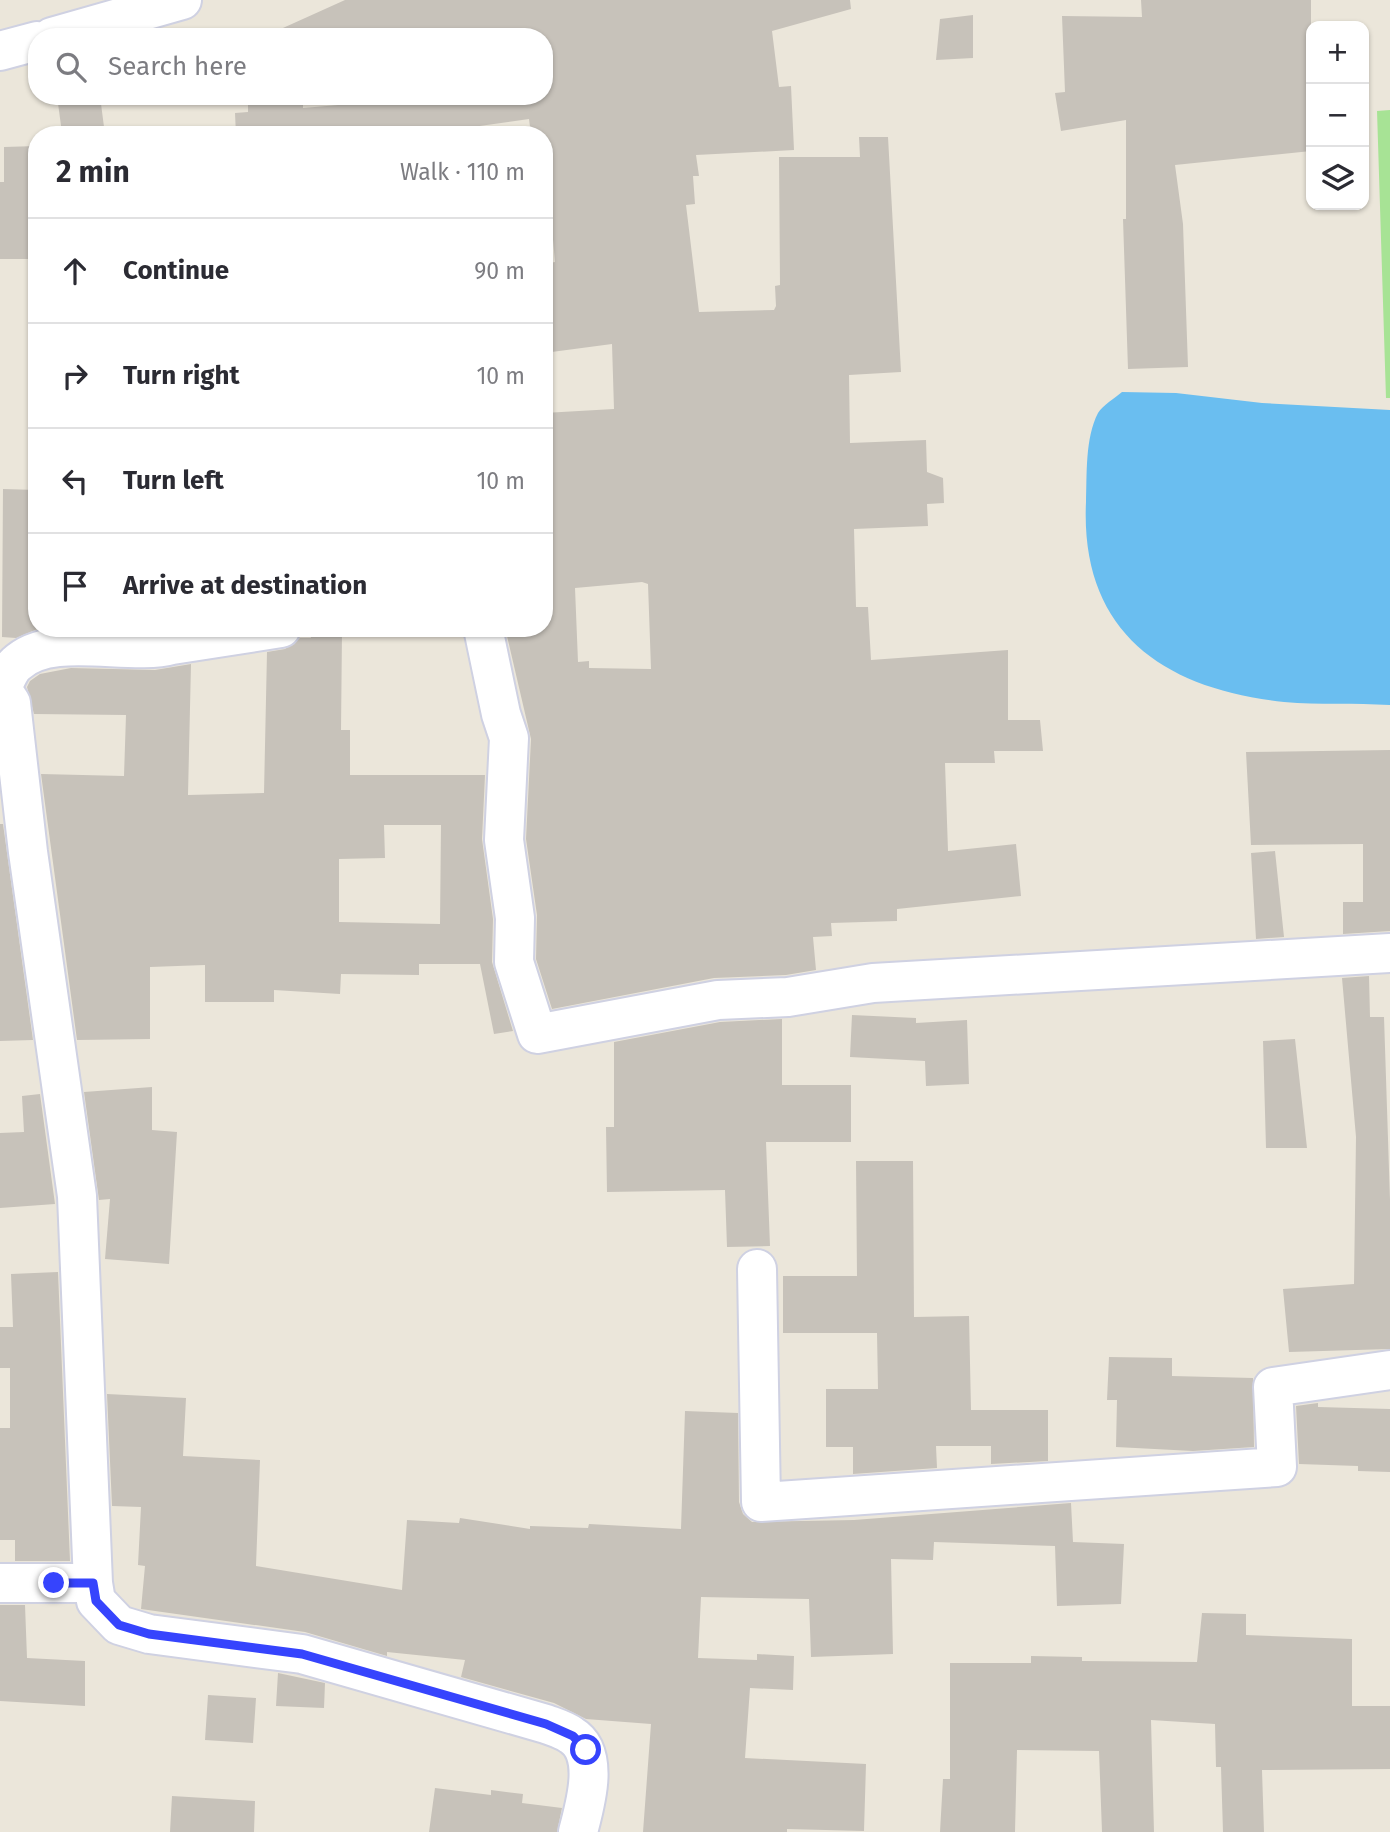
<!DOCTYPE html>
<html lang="en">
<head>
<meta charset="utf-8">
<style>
	body { margin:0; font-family:"Fira Sans",sans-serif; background:#f2f2f3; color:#2b2b33 }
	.controls { position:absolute; right:21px; top:21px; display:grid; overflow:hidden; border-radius:14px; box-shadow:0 2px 5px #0004 }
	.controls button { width:63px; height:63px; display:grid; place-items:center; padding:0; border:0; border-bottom:2px solid #e1e1e2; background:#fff; color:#2b2b33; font:35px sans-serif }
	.stop { position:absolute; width:21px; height:21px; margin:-16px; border:5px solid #3644fd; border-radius:50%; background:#fff }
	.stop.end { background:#3644fd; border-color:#fff; box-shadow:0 2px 7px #0008 }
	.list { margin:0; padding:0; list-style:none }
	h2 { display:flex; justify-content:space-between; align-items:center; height:91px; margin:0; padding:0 28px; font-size:30px }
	h2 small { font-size:23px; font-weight:400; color:#7c7c81 }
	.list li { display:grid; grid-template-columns:46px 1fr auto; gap:21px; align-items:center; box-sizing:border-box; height:105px; padding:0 28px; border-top:2px solid #e1e1e2 }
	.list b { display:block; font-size:26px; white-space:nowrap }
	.list em { font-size:23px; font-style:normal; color:#7c7c81 }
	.icon { flex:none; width:38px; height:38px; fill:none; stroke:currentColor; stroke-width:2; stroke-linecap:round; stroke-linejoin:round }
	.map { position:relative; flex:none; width:1390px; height:1832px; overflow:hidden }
	.search { position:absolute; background:#fff; box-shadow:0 2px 5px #0004; left:28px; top:28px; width:525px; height:77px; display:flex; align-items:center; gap:18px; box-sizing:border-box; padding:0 24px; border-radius:28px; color:#7c7c81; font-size:26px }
	.panel { position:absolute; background:#fff; box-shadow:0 2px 5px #0004; left:28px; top:126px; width:525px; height:511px; border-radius:28px }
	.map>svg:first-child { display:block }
	.green { fill:#a7e395 }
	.water { fill:#6abef0 }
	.building { fill:#c7c2ba; fill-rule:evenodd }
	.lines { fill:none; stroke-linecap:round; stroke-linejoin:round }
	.street-casing { stroke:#cfd1e2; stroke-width:42 }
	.street { stroke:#fff; stroke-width:38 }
	.route { stroke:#3644fd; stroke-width:9 }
</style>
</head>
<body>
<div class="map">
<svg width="1390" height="1832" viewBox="0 0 1390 1832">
	<rect width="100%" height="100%" fill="#ebe6da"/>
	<!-- green -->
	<path class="green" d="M 1390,110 L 1390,398 L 1386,398 L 1377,111 Z"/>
	<!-- water -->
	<path class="water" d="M 1122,392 L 1176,393 L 1262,403 L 1390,410 L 1390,705 C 1355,703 1319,705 1284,702 C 1163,689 1080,632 1086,502 C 1087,475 1085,438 1098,413 C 1103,405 1115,398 1122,392 Z"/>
	<!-- building -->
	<path class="building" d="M 345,0 L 850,0 L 851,9 L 772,31 L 779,87 L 791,86 L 794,150 L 696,155 L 699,176 L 693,176 L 695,204 L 686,205 L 699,312 L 774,310 L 776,306 L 775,286 L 780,285 L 779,157 L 860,157 L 859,137 L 888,137 L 901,372 L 849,375 L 850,443 L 926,440 L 927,472 L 943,478 L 944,503 L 927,504 L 928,526 L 854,529 L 856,607 L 868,607 L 871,660 L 1008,650 L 1008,720 L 1040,720 L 1043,751 L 994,751 L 995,763 L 945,763 L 948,851 L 1016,844 L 1021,896 L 897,909 L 897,921 L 831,923 L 832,936 L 813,937 L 816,970 L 786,975 L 714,978 L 552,1009 L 536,959 L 537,915 L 526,839 L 531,739 L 507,636 L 524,635 L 524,628 L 544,628 L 544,413 L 614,409 L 612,344 L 544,353 L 544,264 L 555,262 L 549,194 L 544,195 L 544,135 L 531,135 L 529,119 L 415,135 L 236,135 L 235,113 L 248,112 L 248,97 L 303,97 L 303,108 L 443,96 L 544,96 L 544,37 L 529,37 L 528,30 L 472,37 L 263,37 ZM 642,582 L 648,584 L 651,669 L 589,668 L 589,661 L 578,662 L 575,588 Z
		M 1141,0 L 1311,0 L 1311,151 L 1175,165 L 1183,224 L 1188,367 L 1128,369 L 1123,219 L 1126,219 L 1126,120 L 1061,131 L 1055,93 L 1065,92 L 1062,16 L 1142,17 Z
		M 973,15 L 973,58 L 936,60 L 940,19 Z
		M 57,96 L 100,96 L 104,127 L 62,133 Z
		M 37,146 L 37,259 L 0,259 L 0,182 L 4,182 L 4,147 Z
		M 3,489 L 37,490 L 37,628 L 40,628 L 16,638 L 2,637 Z
		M 342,632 L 341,730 L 350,730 L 350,775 L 485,775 L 482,839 L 493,919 L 492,962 L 513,1031 L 494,1034 L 480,964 L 419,964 L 419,975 L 341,974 L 340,994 L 274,990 L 274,1002 L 205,1002 L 205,965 L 150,967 L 150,1039 L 77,1040 L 41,774 L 124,776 L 126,715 L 34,714 L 27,687 L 30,681 L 40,674 L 71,668 L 155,670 L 191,664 L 188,795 L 264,793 L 267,652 L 285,649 L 300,638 L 311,638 L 310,633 ZM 384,825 L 441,825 L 440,924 L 339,922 L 339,859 L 385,858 Z
		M 1390,750 L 1390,931 L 1343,934 L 1343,902 L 1363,902 L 1363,844 L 1251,845 L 1246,752 Z
		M 0,824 L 3,824 L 33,1040 L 0,1041 Z
		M 1275,851 L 1284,937 L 1256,939 L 1251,853 Z
		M 1369,976 L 1370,1017 L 1384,1017 L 1390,1200 L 1390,1349 L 1289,1352 L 1283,1289 L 1354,1284 L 1356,1137 L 1342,978 Z
		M 852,1015 L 916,1018 L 916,1023 L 967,1020 L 969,1084 L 926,1086 L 925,1061 L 850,1057 Z
		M 782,1019 L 782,1085 L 851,1085 L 851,1142 L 766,1142 L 770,1246 L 727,1247 L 725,1190 L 607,1192 L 606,1127 L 614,1127 L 614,1042 L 720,1022 Z
		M 1295,1039 L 1307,1148 L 1266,1148 L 1263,1041 Z
		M 152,1087 L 152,1130 L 177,1132 L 169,1264 L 105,1259 L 110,1199 L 99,1200 L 84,1092 Z
		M 40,1094 L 55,1204 L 0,1208 L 0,1133 L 24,1132 L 22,1096 Z
		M 856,1161 L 913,1161 L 914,1317 L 969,1316 L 971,1410 L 1048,1410 L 1048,1461 L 991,1464 L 991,1446 L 936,1446 L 937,1468 L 853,1474 L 853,1447 L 826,1447 L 826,1389 L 878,1389 L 877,1333 L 783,1333 L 783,1276 L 857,1276 Z
		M 58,1272 L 70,1561 L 15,1561 L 15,1540 L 0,1540 L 0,1428 L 10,1428 L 10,1368 L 0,1368 L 0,1327 L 13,1327 L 11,1274 Z
		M 1109,1357 L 1172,1358 L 1172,1376 L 1253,1378 L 1254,1447 L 1193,1451 L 1116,1447 L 1117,1400 L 1107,1400 Z
		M 107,1394 L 186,1398 L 183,1456 L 260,1460 L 256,1566 L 402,1590 L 407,1520 L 459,1523 L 460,1518 L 530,1529 L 530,1526 L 588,1528 L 589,1524 L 681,1529 L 685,1411 L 738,1413 L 739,1502 L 743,1514 L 752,1522 L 854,1520 L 1071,1503 L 1073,1542 L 1124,1544 L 1121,1604 L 1057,1606 L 1055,1546 L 934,1542 L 933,1560 L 891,1559 L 893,1654 L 811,1657 L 809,1599 L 701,1597 L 698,1658 L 757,1660 L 757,1654 L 794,1656 L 793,1690 L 750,1688 L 745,1758 L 866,1764 L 864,1831 L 787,1829 L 787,1832 L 643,1832 L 651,1724 L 586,1719 L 554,1703 L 461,1677 L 465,1660 L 387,1652 L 387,1656 L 305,1632 L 141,1609 L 145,1566 L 138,1565 L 141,1507 L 112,1506 Z
		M 1318,1403 L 1318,1407 L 1390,1409 L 1390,1472 L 1358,1471 L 1358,1466 L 1299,1464 L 1296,1406 Z
		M 0,1605 L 25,1605 L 27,1658 L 85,1661 L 85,1706 L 0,1701 Z
		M 1202,1613 L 1246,1614 L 1246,1635 L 1352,1639 L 1352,1706 L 1390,1706 L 1390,1769 L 1262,1770 L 1264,1832 L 1223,1832 L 1221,1767 L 1216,1767 L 1215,1724 L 1151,1720 L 1154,1832 L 1102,1832 L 1099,1751 L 1017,1750 L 1015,1832 L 940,1832 L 943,1779 L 950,1779 L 950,1663 L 1031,1663 L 1031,1656 L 1082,1657 L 1082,1661 L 1197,1662 Z
		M 278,1673 L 325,1683 L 324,1708 L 276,1706 Z
		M 208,1695 L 256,1698 L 253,1743 L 205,1740 Z
		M 435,1788 L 491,1795 L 491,1790 L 523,1794 L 522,1803 L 562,1808 L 557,1832 L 429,1832 Z
		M 172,1796 L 255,1801 L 254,1832 L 170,1832 Z"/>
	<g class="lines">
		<!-- street casing -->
		<g class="street-casing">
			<path id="street" d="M 52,37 L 182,0
				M 0,51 L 37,41
				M 483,628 L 501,714 L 509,738 L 504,840 L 515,918 L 514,962 L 537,1034 L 718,1000 L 788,997 L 873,983 L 1390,953
				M 172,645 L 281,628
				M 0,686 L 11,703 L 28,852 L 77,1196 L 93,1583
				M 2,687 C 6,680 10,669 16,664 C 51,630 129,657 172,645 L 178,628
				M 757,1269 L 761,1502 L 1277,1467 L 1273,1387 L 1390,1370
				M 0,1583 L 93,1583 L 96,1601 L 119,1625 L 149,1634 L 302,1654 L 546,1724 C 554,1727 564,1730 571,1735 C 601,1753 585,1805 578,1832"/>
		</g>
		<!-- street -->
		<use href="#street" class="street"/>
	</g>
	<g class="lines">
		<!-- route -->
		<path class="route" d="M 54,1583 L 93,1583 L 96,1601 L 119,1625 L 149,1634 L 302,1654 L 546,1724 L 573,1736 L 586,1750"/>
	</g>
</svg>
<div class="controls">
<button>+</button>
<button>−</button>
<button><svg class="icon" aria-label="layers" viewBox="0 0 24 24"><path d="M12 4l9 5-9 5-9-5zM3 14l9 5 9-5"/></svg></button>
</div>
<div class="stop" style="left:586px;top:1750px"></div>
<div class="stop end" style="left:54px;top:1583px"></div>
<div class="search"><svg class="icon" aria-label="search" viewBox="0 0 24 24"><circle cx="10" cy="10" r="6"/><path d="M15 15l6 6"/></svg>Search here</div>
<section class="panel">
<h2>2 min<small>Walk · 110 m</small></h2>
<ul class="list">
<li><svg class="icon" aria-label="ahead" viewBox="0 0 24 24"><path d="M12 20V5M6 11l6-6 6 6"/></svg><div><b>Continue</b></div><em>90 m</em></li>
<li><svg class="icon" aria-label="right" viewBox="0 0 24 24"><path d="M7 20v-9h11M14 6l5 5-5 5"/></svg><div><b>Turn right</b></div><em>10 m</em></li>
<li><svg class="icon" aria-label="left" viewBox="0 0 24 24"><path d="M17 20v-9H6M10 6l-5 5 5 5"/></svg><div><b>Turn left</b></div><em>10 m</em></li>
<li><svg class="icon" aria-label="arrive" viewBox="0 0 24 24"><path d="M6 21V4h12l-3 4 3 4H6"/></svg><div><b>Arrive at destination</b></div></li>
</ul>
</section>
</div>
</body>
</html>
